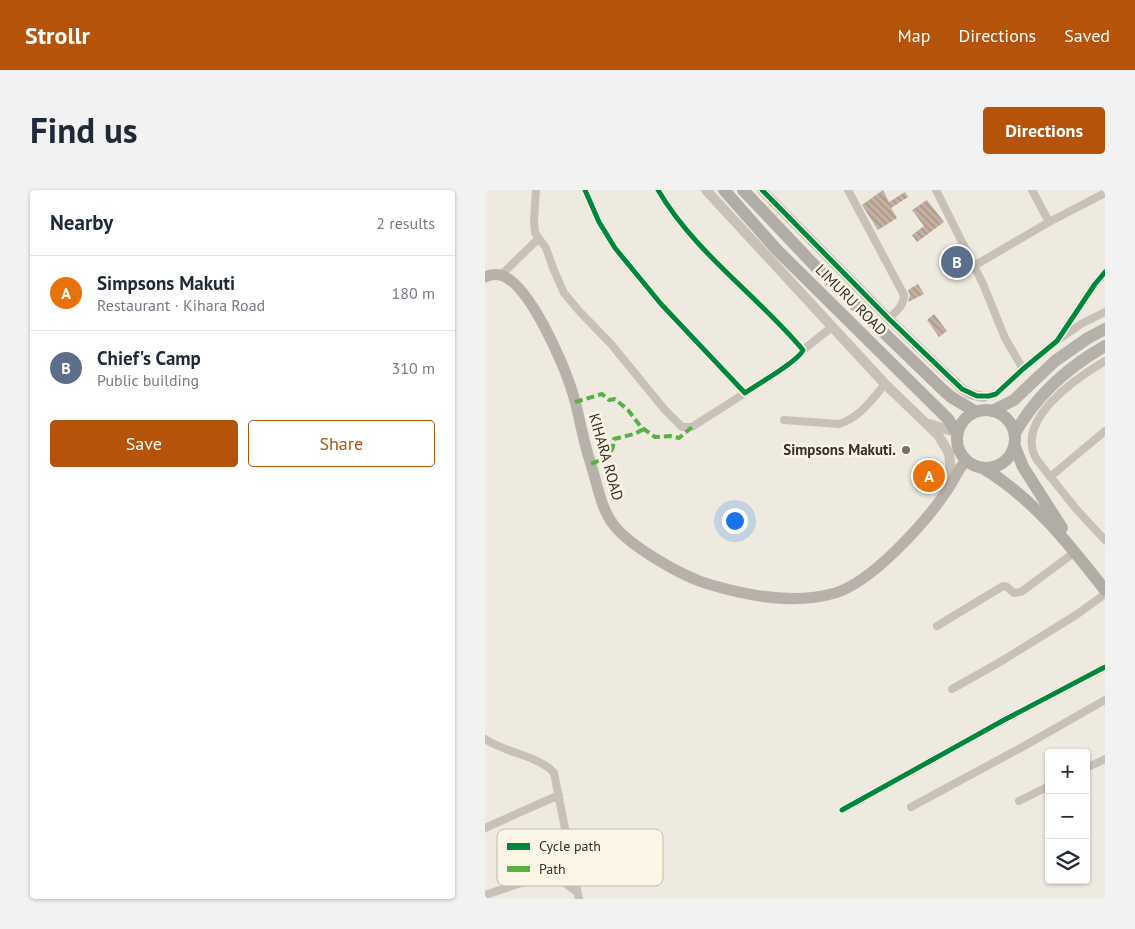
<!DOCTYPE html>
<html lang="en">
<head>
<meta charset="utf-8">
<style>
	body { margin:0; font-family:"PT Sans",sans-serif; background:#f2f2f3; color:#1f2937 }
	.controls { position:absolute; right:15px; bottom:15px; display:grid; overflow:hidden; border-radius:5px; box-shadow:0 1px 4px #0004 }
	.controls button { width:45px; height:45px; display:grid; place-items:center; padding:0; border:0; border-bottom:1px solid #e0e1e3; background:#fff; color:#1f2937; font:25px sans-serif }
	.you { position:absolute; left:249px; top:330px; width:18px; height:18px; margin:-12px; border:4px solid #fff; border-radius:50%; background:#1a73e8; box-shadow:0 0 0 8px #1a73e833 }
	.badge { display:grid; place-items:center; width:32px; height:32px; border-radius:50%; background:#b45309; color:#fff; font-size:16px; font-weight:700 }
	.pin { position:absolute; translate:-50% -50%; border:2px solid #fff; box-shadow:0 1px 5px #0006 }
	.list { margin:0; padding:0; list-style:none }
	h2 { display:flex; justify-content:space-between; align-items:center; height:65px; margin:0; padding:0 20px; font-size:21px }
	h2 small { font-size:16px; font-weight:400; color:#747a83 }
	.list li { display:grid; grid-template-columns:32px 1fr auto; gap:15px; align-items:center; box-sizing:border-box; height:75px; padding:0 20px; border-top:1px solid #e0e1e3 }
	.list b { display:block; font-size:19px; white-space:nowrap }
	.list p { margin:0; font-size:16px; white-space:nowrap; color:#747a83 }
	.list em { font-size:16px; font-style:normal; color:#747a83 }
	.actions { display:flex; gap:10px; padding:15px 20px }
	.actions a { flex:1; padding:11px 0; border:1px solid #b45309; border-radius:5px; text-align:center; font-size:18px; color:#b45309 }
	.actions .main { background:#b45309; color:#fff }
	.icon { flex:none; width:28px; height:28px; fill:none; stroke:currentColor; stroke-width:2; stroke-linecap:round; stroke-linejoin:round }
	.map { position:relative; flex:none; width:620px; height:709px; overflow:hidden; border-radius:5px }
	header { display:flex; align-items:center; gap:30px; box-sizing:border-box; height:70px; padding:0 25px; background:#b45309; color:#fff }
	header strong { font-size:24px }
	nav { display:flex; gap:28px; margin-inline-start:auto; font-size:18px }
	.intro { display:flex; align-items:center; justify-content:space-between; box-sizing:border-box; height:120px; padding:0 30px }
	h1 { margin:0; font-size:35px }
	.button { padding:12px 22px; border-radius:5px; background:#b45309; color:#fff; font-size:18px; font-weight:700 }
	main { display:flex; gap:30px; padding:0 30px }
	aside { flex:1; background:#fff; border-radius:5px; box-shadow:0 1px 4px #0004 }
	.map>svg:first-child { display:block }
	.building { fill:url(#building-back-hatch) }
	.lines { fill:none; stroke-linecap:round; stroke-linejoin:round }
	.minor { stroke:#c7c1b8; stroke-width:8 }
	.tertiary { stroke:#c7c1b8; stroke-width:10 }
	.secondary { stroke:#b7b1a9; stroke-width:11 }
	.primary { stroke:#b5b0a8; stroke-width:12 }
	.trunk { stroke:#b1aca4; stroke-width:12 }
	.quiet { stroke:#56b245; stroke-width:4; stroke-dasharray:8 4; stroke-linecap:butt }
	.cycleway-casing { stroke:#fbf5e6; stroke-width:8 }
	.cycleway { stroke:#00873e; stroke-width:5 }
	.poi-dot { fill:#787068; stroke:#fbf5e6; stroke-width:2 }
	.labels { text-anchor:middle; stroke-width:5; stroke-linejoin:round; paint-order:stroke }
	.street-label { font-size:15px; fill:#382f27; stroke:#fbf5e6 }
	.poi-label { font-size:15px; font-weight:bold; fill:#382f27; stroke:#fbf5e6; text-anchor:end }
	.key { fill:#fbf5e6; stroke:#c0baad; stroke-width:1 }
	.key-label { font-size:14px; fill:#382f27 }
</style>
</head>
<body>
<header>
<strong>Strollr</strong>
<nav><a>Map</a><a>Directions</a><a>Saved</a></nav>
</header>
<div class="intro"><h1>Find us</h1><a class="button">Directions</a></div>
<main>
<aside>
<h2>Nearby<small>2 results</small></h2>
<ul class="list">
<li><span class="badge" style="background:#e8710a">A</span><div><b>Simpsons Makuti</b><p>Restaurant · Kihara Road</p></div><em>180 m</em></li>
<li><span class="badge" style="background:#5c6f8a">B</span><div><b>Chief's Camp</b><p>Public building</p></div><em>310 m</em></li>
</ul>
<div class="actions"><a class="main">Save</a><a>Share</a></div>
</aside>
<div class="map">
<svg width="620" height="709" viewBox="0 0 620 709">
	<defs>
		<pattern id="building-back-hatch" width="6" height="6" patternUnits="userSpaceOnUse" patternTransform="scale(1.25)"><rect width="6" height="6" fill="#c4b0a0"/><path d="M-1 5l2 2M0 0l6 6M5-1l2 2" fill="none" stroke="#a09082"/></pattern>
	</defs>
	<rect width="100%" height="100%" fill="#eeeae0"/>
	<!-- building -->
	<path class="building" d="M 398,0 L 404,12 L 420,2 L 423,7 L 406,18 L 412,28 L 393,40 L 377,15 Z
		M 442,10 L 459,32 L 432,52 L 427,45 L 439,36 L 427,20 Z
		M 433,94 L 439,104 L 423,112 L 425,105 L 423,100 Z
		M 449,124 L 462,141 L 454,147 L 442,130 Z"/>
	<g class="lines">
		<!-- minor -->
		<path class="minor" d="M 51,0 L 49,30 L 50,43 L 61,58 L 68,78 L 79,103 L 95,122 L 126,154 L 180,220 L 197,237 L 207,237 L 260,203
			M 100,0 L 114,32 L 130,58 L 176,114 L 260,203 C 271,195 314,171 318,160 C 272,105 210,63 173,0
			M 363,0 L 419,105 C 419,116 411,121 404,129
			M 451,0 L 498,94 L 520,148 L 538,179
			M 547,0 L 564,32
			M 489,76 L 564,32 L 620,3
			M 16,85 L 53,49
			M 576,148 L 596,134 L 620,122
			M 318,160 L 347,137
			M 620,171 C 591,188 528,231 552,270 L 592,320 L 620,350
			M 499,207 L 511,204 L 538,179 L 572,151 L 610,94 L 620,82
			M 299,230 L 354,234 C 374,228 387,210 400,194
			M 565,287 L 620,241
			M 452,436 L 518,396 L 522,397 L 529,403 L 536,402 L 590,362
			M 467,499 L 515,472 L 591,425 L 620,404
			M 0,549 C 18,562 57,567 69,583 L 94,709
			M 601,578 L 620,569
			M 534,611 L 564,596
			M 426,617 L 541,555 L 620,510
			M 357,620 L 519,530 L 620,477
			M 0,638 L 74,605
			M 66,683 L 92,702
			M 0,705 L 66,683 L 81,647"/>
		<!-- tertiary -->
		<path class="tertiary" d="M 221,0 L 400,194 L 453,245 L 464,263 L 467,290
			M 277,0 L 404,129 L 477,199 L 485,204 L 499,207
			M 444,234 L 471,242"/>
		<!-- secondary -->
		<path class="secondary" d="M 0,87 C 4,85 10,84 15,85 C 43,91 79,174 87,201 C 92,215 94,230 98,245 C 101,261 107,276 111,292 C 115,307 119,322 128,334 C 144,356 197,386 223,394 C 263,406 309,415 350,403 C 387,392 439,334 461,302 C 468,292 473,280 481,270"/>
		<!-- primary -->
		<path class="primary" d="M 507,221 L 529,210 L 570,171 L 603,148 L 620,139
			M 530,243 C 551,206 583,177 620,156"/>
		<!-- trunk -->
		<path class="trunk" d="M 239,0 L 292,60 L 463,229 L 471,242
			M 258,0 L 331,77 L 457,199 L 466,207 L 491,222
			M472 249a29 29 0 1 1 58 0a29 29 0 1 1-58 0Z
			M 530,257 L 538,277 L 577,338
			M 498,278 C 548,308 584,354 620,400"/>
		<!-- quiet -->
		<path class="quiet" d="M 90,212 L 117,204 L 124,210 L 130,209 L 143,220 L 156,237 L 170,247 L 185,246 L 194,248 L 207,237
			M 106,274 C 120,268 128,266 129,249 L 149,244 L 159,239"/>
		<!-- cycleway casing -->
		<g class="cycleway-casing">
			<path id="cycleway" d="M 100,0 L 114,32 L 130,58 L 176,114 L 260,203 C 271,195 314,171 318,160 C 272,105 210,63 173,0
				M 277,0 L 404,129 L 477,199 L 492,206 L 504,206 L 511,204 L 538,179 L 572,151 L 610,94 L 620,82
				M 357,620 L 519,530 L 620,477"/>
		</g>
		<!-- cycleway -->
		<use href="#cycleway" class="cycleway"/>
	</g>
	<!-- markers -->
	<circle class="poi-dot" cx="421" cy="260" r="5"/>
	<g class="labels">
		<!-- street labels -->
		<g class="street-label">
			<text transform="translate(366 110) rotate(45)" y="5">LIMURU ROAD</text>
			<text transform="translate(121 267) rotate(74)" y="5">KIHARA ROAD</text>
		</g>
		<!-- poi labels -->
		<g class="poi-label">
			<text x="411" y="265">Simpsons Makuti.</text>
		</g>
	</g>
	<!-- legend -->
	<rect x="12" y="639" width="166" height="57" rx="8" class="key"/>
	<rect x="22" y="653" width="23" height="7" fill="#00873e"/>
	<rect x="22" y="676" width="23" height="6" fill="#56b245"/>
	<g class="key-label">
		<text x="54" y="661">Cycle path</text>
		<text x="54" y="684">Path</text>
	</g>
</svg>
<div class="controls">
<button>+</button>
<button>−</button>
<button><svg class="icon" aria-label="layers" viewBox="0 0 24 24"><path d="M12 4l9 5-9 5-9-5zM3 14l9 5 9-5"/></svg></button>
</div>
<div class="you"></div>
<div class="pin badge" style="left:444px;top:286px;background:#e8710a">A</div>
<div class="pin badge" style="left:472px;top:72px;background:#5c6f8a">B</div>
</div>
</main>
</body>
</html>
